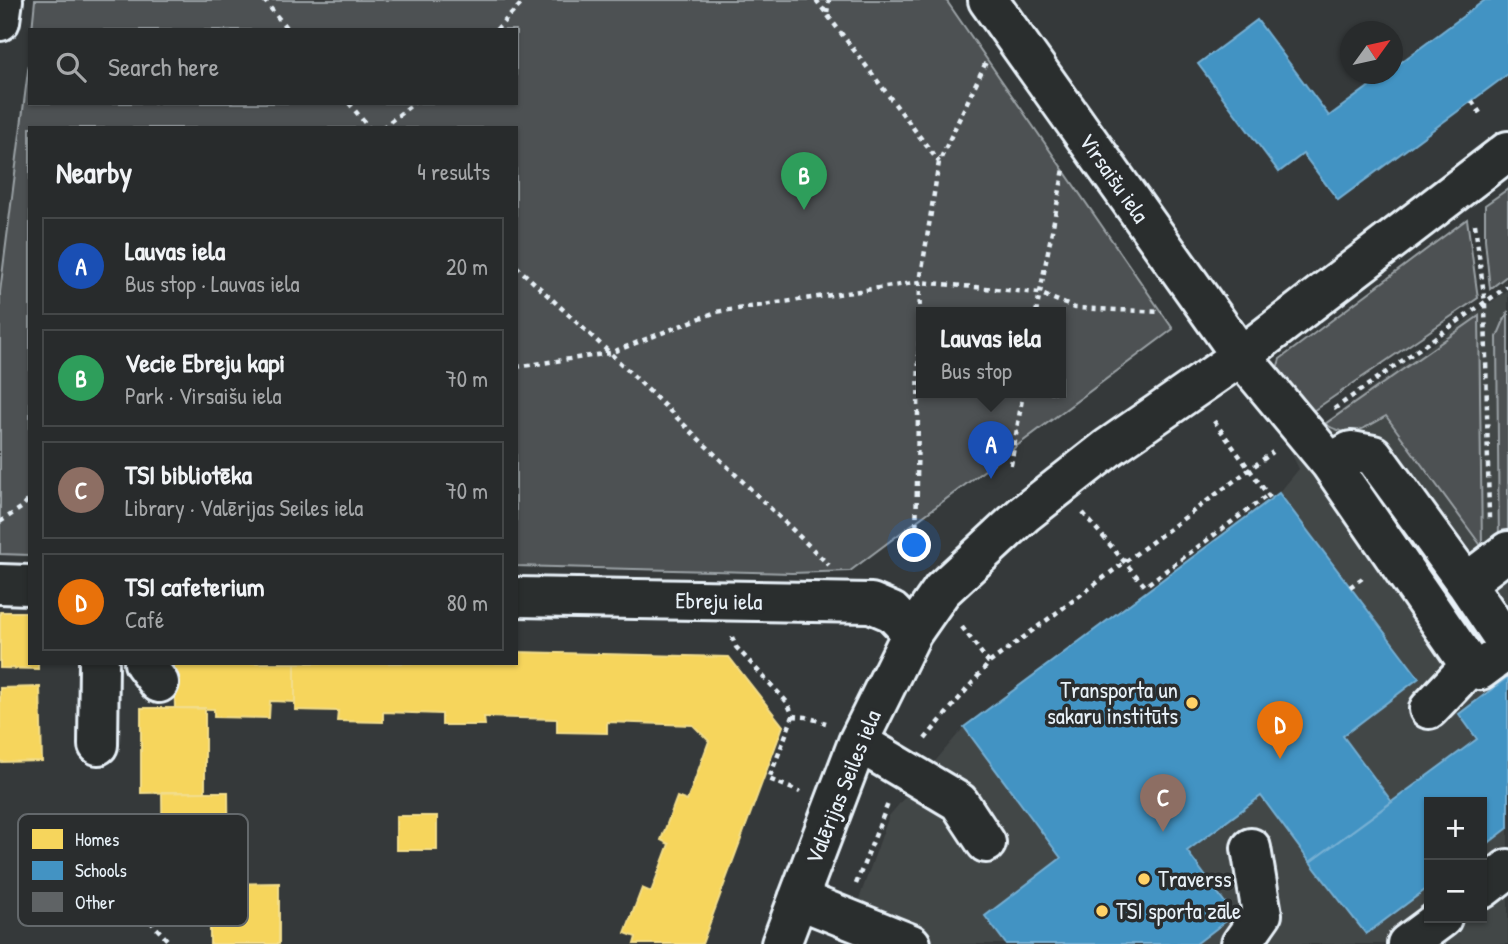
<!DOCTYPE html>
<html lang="en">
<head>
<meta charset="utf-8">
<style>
	body { margin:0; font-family:"Patrick Hand",sans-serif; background:#303334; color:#f1f3f6 }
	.controls { position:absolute; right:21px; bottom:21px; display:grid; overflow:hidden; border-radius:0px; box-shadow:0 2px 5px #0004 }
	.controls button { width:63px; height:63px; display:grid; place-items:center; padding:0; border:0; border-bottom:2px solid #444748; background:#282b2c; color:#f1f3f6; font:35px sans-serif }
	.compass { position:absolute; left:1340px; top:21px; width:63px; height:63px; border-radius:50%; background:#282b2c; box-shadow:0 2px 5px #0004; rotate:57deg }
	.you { position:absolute; left:915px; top:546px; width:24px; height:24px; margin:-18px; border:5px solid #fff; border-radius:50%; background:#1a73e8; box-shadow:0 0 0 10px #1a73e833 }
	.badge { display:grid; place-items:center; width:46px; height:46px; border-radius:50%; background:#ffd166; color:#fff; font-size:23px; font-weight:700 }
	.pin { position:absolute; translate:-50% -58px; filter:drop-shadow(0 2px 4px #0008) }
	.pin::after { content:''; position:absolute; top:37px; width:24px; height:21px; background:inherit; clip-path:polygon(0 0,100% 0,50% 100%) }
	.popup { position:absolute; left:916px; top:307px; width:150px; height:91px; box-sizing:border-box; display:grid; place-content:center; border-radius:0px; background:#282b2c; filter:drop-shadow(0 2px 5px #0005); font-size:23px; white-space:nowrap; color:#a5a7a9 }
	.popup b { font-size:26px; color:#f1f3f6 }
	.popup::after { content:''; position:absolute; left:50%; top:100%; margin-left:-14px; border:14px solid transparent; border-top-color:#282b2c }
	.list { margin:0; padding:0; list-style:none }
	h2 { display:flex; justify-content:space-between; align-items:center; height:91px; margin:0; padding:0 28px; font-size:30px }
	h2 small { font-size:23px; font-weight:400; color:#a5a7a9 }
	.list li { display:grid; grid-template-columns:46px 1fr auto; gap:21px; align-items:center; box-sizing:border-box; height:98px; margin:0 14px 14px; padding:0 14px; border:2px solid #444748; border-radius:0px }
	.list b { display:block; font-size:26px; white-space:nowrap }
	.list p { margin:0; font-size:23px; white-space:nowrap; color:#a5a7a9 }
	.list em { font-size:23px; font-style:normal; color:#a5a7a9 }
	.icon { flex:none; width:38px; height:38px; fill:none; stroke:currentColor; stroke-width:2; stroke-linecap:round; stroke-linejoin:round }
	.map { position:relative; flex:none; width:1508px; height:944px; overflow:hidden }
	.search { position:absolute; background:#282b2c; box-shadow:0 2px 5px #0004; left:28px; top:28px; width:490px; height:77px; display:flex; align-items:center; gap:18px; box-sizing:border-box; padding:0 24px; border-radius:0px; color:#a5a7a9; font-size:26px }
	.panel { position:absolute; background:#282b2c; box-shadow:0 2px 5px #0004; left:28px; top:126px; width:490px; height:539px; border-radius:0px }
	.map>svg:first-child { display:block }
	.built { fill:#424647; fill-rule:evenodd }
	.green { fill:#4d5152; stroke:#9aa1a5; stroke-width:2; fill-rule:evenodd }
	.homes { fill:#f6d55c; stroke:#f2dd8b; stroke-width:2 }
	.schools { fill:#4393c3; stroke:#74afd3; stroke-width:2 }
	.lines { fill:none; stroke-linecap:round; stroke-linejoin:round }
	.minor-casing { stroke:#e8f1f8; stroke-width:44 }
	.path { stroke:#e8f1f8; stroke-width:4.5; stroke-dasharray:5 5; stroke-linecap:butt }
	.minor { stroke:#2a2d2e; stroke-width:38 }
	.poi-dot { fill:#ffd166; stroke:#2a2d2e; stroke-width:2.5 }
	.labels { text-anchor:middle; stroke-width:7; stroke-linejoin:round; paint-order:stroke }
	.street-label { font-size:23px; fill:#e8f1f8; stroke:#2a2d2e }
	.poi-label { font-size:23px; fill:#e8f1f8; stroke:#2a2d2e; text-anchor:start }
	.key { fill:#2a2d2e; stroke:#63686b; stroke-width:2 }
	.key-label { font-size:19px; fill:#e8f1f8 }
</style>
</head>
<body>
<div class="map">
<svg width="1508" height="944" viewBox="0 0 1508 944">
	<rect width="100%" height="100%" fill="#35393a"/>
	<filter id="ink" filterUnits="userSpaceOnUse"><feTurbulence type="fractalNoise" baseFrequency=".0143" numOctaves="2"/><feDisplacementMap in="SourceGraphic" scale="14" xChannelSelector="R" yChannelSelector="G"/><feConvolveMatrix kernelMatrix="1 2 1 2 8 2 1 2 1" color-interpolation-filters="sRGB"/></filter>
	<g filter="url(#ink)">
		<!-- built -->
		<path class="built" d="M 1508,290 L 1508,944 L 861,944 L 854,913 L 889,816 L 964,727 L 1279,493 L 1299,469 L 1289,448 ZM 1429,802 L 1482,802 L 1482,918 L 1429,918 Z"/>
		<!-- green -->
		<path class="green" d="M 35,0 L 946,0 L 1173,329 L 850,571 L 792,573 L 516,566 L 516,128 L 30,128 L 30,555 L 0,554 L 0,292 L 30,55 L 30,103 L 516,103 L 516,30 L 32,30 ZM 921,313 L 1061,313 L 1061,393 L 921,393 Z
			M 1508,189 L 1508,275 L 1490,289 L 1485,239 L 1485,205 Z
			M 1467,219 L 1478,298 L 1310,413 L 1277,369 L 1280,359 Z
			M 1508,311 L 1508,541 L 1499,548 L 1497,337 Z
			M 1479,316 L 1482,547 L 1386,416 C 1363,429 1351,440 1325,424 Z"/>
		<!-- homes -->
		<path class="homes" d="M 0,612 L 30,612 L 30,663 L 38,663 L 38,669 L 0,668 Z
			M 516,652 L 729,657 L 783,726 L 702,944 L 634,944 L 636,937 L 625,933 L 642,888 L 651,892 L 669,844 L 661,840 L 677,797 L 687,801 L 709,741 L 693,725 L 607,722 L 607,733 L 557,732 L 557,719 L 484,717 L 485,725 L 442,725 L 442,714 L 383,712 L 383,722 L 337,721 L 338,711 L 295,710 L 295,663 L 516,663 Z
			M 174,663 L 295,663 L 295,702 L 270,701 L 269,718 L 214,717 L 214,709 L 175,708 Z
			M 40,687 L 42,761 L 0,762 L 0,688 Z
			M 141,708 L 205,708 L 205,792 L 141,793 Z
			M 162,792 L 228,792 L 229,883 L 163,884 Z
			M 396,816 L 437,816 L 437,850 L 396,850 Z
			M 279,883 L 279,944 L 210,944 L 210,884 Z"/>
		<!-- schools -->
		<path class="schools" d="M 1485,0 L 1508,0 L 1508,74 L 1338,200 L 1303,154 L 1279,172 L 1198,64 L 1257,20 L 1329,116 L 1386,74 L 1392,74 L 1392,69 Z
			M 1279,493 L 1419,678 L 1343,736 L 1392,802 L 1310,862 L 1261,796 L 1187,851 L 1234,915 L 1196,944 L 1006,944 L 985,916 L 1061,858 L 964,727 Z
			M 1508,677 L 1508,828 L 1482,848 L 1482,802 L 1429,802 L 1429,887 L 1366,934 L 1310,862 L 1477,739 L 1459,714 Z"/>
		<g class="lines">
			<!-- minor casing -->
			<g class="minor-casing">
				<path id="minor" d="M 988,0 L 1241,356 L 1330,463 L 1470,666 L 1480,670 L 1503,653 L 1503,638 L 1466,583 L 1373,455 L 1351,451 L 1330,463
					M 0,21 L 3,0
					M 1466,583 L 1508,551
					M 0,584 L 30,585
					M 516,597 L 871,603 L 892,612 L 912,633
					M 144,663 L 159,683
					M 1429,709 L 1470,666
					M 858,742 L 959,802 L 986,843
					M 98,745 L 99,663
					M 1482,889 L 1508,869
					M 798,899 L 911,944
					M 781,944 L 858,742 L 912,633 L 942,590 L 1024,514 L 1108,448 L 1241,356 L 1508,151
					M 1241,944 L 1262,914 L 1251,848
					M 1407,944 L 1442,918"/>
			</g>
			<!-- path -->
			<path class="path" d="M 264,0 L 288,30
				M 816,0 L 939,162
				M 827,13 L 829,0
				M 496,30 L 525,0
				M 1472,101 L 1480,113
				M 349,103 L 369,128
				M 382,128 L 414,103
				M 1475,224 L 1485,303 L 1489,519
				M 516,266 L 610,353 L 829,565
				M 1036,313 L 1064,169
				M 516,367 L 610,353 L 716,312 L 920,282 L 1039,293 L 1075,308 L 1162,312
				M 1334,409 L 1508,286
				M 1214,421 L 1271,499
				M 1011,465 L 1023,393
				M 1083,513 L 1145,586 L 1268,495
				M 0,522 L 21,508 L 30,498
				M 916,546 L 920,282 L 939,162 L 986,62
				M 1350,587 L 1364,577
				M 962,627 L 989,663
				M 732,637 L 736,647 L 787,702 L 793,716 L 769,779 L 800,792
				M 793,716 L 806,717 L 826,723
				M 925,739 L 989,663 L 1273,452
				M 856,884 L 889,801
				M 150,921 L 171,944"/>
			<!-- minor -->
			<use href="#minor" class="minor"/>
		</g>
	</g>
	<!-- markers -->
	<g class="poi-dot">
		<circle cx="1192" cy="703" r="7"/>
		<circle cx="1144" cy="879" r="7"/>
		<circle cx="1102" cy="911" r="7"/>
	</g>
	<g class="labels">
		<!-- street labels -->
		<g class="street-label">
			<text transform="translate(1114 178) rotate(55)" y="8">Virsaišu iela</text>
			<text transform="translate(719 601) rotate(1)" y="8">Ebreju iela</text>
			<text transform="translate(843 787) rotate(-68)" y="8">Valērijas Seiles iela</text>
		</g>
		<!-- poi labels -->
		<g class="poi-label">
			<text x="1178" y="698" text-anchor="end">Transporta un<tspan x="1178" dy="26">sakaru institūts</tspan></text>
			<text x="1158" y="887">Traverss</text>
			<text x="1116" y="919">TSI sporta zāle</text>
		</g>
	</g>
	<!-- legend -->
	<rect x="18" y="814" width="230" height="112" rx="10" class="key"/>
	<rect x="32" y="829" width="31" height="20" fill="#f6d55c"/>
	<rect x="32" y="861" width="31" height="19" fill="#4393c3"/>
	<rect x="32" y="892" width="31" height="20" fill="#5f6365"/>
	<g class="key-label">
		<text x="75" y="846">Homes</text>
		<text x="75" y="877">Schools</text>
		<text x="75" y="909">Other</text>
	</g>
</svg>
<div class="controls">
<button>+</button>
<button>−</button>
</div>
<svg class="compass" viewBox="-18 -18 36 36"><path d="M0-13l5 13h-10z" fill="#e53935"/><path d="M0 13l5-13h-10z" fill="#a5a7a9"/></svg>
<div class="you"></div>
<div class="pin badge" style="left:991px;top:479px;background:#1a4fb4">A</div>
<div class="popup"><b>Lauvas iela</b>Bus stop</div>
<div class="pin badge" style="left:804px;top:210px;background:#2e9e5b">B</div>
<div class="pin badge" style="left:1163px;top:832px;background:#8d6e63">C</div>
<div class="pin badge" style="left:1280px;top:759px;background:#e8710a">D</div>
<div class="search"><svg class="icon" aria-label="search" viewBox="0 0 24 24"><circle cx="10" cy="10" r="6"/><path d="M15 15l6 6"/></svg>Search here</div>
<section class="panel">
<h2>Nearby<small>4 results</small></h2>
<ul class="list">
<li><span class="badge" style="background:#1a4fb4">A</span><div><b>Lauvas iela</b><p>Bus stop · Lauvas iela</p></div><em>20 m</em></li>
<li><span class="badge" style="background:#2e9e5b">B</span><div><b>Vecie Ebreju kapi</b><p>Park · Virsaišu iela</p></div><em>70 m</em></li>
<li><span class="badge" style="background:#8d6e63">C</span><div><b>TSI bibliotēka</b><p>Library · Valērijas Seiles iela</p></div><em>70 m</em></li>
<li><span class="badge" style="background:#e8710a">D</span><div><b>TSI cafeterium</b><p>Café</p></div><em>80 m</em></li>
</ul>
</section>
</div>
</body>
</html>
